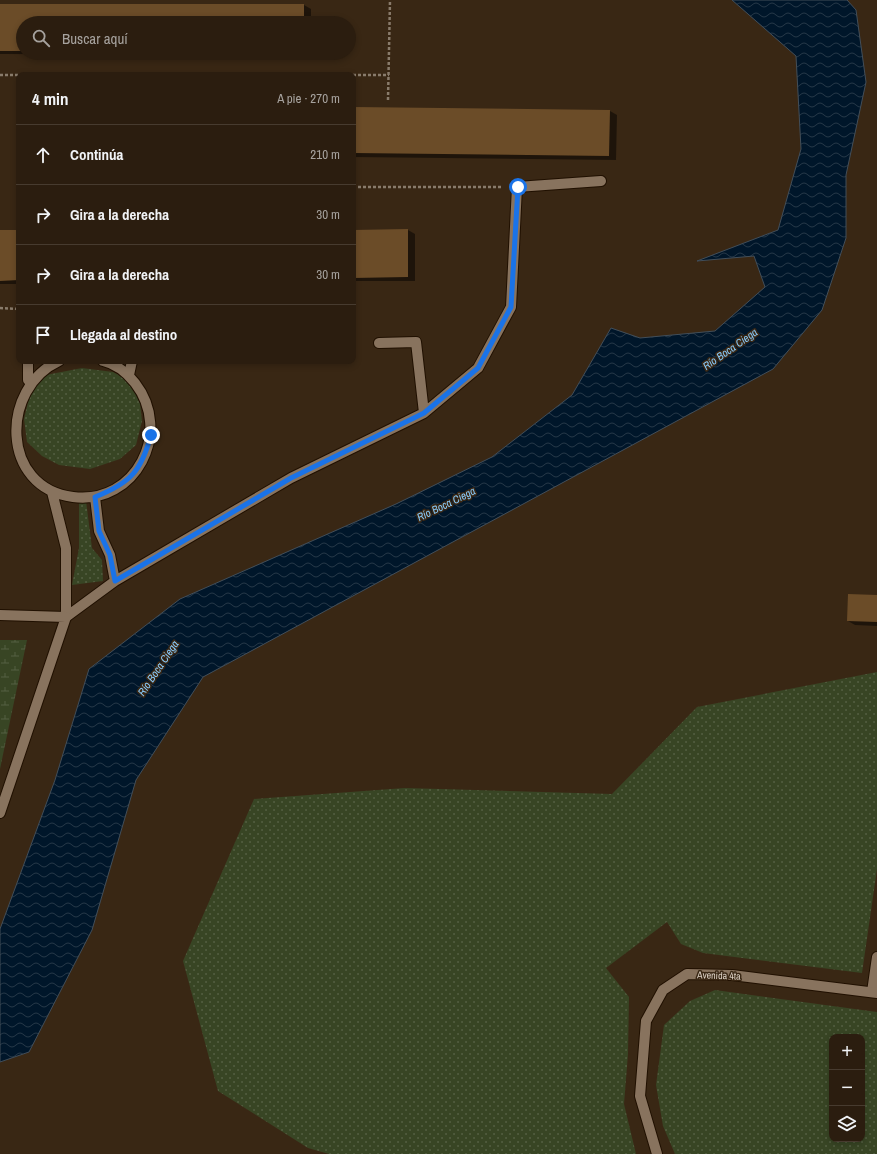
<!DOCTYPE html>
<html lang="es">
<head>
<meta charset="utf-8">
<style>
	body { margin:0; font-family:"Archivo Narrow",sans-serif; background:#332618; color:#f1f3f6 }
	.controls { position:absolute; right:12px; bottom:12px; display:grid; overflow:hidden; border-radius:8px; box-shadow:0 2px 6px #0003 }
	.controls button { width:36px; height:36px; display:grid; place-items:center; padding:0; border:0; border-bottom:1px solid #473b2f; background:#2b1d0f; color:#f1f3f6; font:20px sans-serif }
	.stop { position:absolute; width:12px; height:12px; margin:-9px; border:3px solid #1a73e8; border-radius:50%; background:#fff }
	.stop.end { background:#1a73e8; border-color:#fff; box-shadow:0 1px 4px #0008 }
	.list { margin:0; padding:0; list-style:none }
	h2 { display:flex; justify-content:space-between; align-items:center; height:52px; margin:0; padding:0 16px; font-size:17px }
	h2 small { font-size:13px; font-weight:400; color:#a6a29e }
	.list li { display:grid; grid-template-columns:26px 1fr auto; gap:12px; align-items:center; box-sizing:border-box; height:60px; padding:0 16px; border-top:1px solid #473b2f }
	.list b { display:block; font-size:15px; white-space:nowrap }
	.list em { font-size:13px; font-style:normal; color:#a6a29e }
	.icon { flex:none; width:22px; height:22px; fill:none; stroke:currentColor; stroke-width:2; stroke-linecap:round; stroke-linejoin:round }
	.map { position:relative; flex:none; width:877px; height:1154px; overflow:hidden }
	.search { position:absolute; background:#2b1d0f; box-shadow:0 2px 6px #0003; left:16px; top:16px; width:340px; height:44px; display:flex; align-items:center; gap:10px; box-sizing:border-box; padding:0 14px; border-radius:22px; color:#a6a29e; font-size:15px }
	.panel { position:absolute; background:#2b1d0f; box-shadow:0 2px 6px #0003; left:16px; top:72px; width:340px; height:292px; border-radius:8px }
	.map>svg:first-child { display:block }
	.grass { fill:url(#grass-dots); fill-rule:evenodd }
	.wetland { fill:url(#wetland-marsh) }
	.water { fill:url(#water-waves); stroke:#424e59 }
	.shadow { fill:#0007 }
	.building { fill:#6b4c28 }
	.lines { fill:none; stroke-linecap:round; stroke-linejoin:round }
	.lane-casing { stroke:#201000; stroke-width:12 }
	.street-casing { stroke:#201000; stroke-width:12 }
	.secondary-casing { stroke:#201000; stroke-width:12 }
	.path { stroke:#897b6b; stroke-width:2.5; stroke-dasharray:3 2; stroke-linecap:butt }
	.lane { stroke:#88735e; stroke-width:10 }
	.street { stroke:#88735e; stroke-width:10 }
	.secondary { stroke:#88735e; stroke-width:10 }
	.route { stroke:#1a73e8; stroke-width:5 }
	.labels { text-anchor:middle; stroke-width:3; stroke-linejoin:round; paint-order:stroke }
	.street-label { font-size:10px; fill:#ddd2c6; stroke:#392714 }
	.water-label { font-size:11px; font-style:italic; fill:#89cbfb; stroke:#392714 }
</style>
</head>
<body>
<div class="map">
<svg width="877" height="1154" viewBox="0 0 877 1154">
	<defs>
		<pattern id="grass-dots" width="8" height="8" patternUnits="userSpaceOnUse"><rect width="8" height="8" fill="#384524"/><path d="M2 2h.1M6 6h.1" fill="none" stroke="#545f42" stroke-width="1.8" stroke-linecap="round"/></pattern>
		<pattern id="wetland-marsh" width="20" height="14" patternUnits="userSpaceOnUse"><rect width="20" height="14" fill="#384524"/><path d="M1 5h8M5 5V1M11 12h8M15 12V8" fill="none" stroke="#545f42"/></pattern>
		<pattern id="water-waves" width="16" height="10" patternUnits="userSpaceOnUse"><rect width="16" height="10" fill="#00162a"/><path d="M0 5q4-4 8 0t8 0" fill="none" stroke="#253747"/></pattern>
	</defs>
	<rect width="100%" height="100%" fill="#392714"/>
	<!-- grass -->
	<path class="grass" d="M 82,368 L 113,372 L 130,382 L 139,395 L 142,421 L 136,445 L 120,459 L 90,469 L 59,465 L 42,456 L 27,442 L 24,419 L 31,390 L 46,375 Z
		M 79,492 L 85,493 L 92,548 L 102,560 L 103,581 L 72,585 L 79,548 Z
		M 877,672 L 877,869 L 862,973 L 703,953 L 681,944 L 667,922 L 606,968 L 629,997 L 628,1054 L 624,1104 L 636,1154 L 329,1154 L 308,1148 L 218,1091 L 183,961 L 254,799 L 405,788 L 612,794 L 697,707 Z
		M 715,990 L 877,1012 L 877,1154 L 675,1154 L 663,1126 L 656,1085 L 664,1025 L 690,1001 ZM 832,1037 L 862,1037 L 862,1139 L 832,1139 Z"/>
	<!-- wetland -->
	<path class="wetland" d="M 0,640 L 27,640 L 0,769 Z"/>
	<!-- water -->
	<path class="water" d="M 732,0 L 847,0 L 856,10 L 866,82 L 846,175 L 846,238 L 822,310 L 773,369 L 203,677 L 136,780 L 92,930 L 29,1052 L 0,1062 L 0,929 L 55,780 L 89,669 L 180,599 L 396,504 L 492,457 L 572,395 L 611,328 L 640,338 L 715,331 L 765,287 L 754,256 L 697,261 L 778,230 L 801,149 L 796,56 Z"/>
	<!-- shadow -->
	<path class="shadow" d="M 0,5 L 304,5 L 311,9 L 311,23 L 23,23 L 23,53 L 310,53 L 310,55 L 0,54 Z
		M 353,108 L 610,111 L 617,115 L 616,160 L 353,157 Z
		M 408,230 L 415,234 L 415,281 L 353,281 L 353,231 Z
		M 0,231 L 19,231 L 19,284 L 0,284 Z
		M 877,596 L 877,626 L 855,625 L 848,621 Z"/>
	<!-- building -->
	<path class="building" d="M 0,4 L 304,4 L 304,23 L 23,23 L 23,51 L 0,51 Z
		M 353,107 L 610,110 L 609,156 L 353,153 Z
		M 408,229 L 408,277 L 353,278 L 353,230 Z
		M 0,230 L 19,230 L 19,280 L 0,281 Z
		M 848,594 L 877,595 L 877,622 L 847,621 Z"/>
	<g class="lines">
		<!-- lane casing -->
		<g class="lane-casing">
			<path id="lane" d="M 379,343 L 416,342 L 424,413
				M 59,361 C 0,388 0,488 73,497 C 136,505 173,432 135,383 C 127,373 116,364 103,361
				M 129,375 L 132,361
				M 28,380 L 28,361
				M 52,492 L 66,548 L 66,617
				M 95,497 L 99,531 L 110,555 L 115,581
				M 66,617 L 115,581 L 291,478 L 424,413 L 478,368 L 511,307 L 517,187 L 601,181"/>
		</g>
		<!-- street casing -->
		<g class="street-casing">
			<path id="street" d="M 0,615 L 66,617 L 0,813
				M 872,992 L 877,957"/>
		</g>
		<!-- secondary casing -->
		<g class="secondary-casing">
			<path id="secondary" d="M 657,1154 L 640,1096 L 646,1021 L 663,990 L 687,974 L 732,975 L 877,993"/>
		</g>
		<!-- path -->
		<path class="path" d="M 0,75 L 19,75
			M 353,75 L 389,75
			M 388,100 L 390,0
			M 353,187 L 503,187
			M 0,308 L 19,309"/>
		<!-- lane -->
		<use href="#lane" class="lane"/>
		<!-- street -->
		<use href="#street" class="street"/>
		<!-- secondary -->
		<use href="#secondary" class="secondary"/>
	</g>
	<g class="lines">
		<!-- route -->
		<path class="route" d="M 151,435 C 141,472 130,483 95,497 L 99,531 L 110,555 L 115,581 L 291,478 L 424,413 L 478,368 L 511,307 L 518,187"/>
	</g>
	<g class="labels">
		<!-- street labels -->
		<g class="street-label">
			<text transform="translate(719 975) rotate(2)" y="4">Avenida 4ta</text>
		</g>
		<!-- water labels -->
		<g class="water-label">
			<text transform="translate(730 349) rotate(-35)" y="4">Río Boca Ciega</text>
			<text transform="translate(446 504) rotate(-26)" y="4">Río Boca Ciega</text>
			<text transform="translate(158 668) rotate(-56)" y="4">Río Boca Ciega</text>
		</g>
	</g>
</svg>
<div class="controls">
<button>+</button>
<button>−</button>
<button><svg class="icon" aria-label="layers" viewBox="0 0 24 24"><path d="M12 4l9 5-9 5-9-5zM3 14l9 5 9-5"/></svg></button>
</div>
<div class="stop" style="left:518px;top:187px"></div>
<div class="stop end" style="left:151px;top:435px"></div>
<div class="search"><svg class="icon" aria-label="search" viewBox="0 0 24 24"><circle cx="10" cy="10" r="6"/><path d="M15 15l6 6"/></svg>Buscar aquí</div>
<section class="panel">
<h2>4 min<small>A pie · 270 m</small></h2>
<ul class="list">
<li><svg class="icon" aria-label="ahead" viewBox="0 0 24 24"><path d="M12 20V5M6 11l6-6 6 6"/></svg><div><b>Continúa</b></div><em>210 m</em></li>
<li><svg class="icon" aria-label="right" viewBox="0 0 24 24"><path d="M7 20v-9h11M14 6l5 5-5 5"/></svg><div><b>Gira a la derecha</b></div><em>30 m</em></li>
<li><svg class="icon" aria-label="right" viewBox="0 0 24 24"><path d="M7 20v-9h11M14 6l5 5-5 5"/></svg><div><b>Gira a la derecha</b></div><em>30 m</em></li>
<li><svg class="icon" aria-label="arrive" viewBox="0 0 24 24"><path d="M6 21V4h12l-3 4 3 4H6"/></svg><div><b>Llegada al destino</b></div></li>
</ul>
</section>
</div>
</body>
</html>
